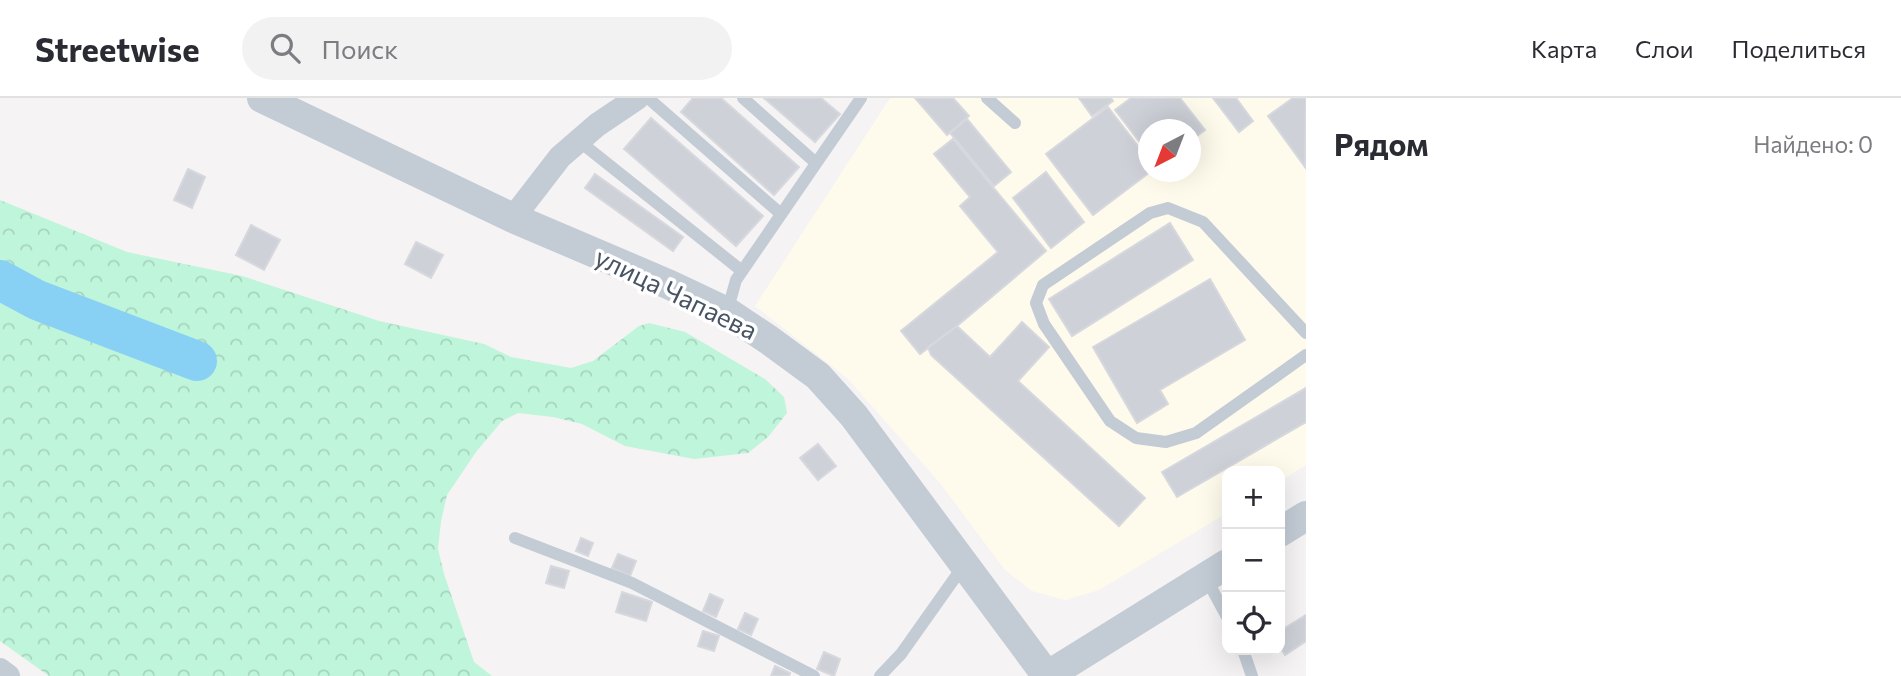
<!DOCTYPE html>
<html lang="ru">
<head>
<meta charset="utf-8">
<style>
	body { margin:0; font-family:Commissioner,sans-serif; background:#f2f2f3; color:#2b2b33 }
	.controls { position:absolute; right:21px; bottom:21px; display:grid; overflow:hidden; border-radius:14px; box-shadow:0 7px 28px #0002 }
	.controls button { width:63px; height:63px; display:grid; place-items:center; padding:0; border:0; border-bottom:2px solid #e1e1e2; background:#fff; color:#2b2b33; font:35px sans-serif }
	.compass { position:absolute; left:1138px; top:21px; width:63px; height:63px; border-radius:50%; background:#fff; box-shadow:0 7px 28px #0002; rotate:222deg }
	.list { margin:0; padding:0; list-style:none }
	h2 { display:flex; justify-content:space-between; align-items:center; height:91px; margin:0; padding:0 28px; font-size:30px }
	h2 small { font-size:23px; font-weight:400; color:#7c7c81 }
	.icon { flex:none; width:38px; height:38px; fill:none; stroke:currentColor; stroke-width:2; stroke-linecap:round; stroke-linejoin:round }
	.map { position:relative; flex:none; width:1306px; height:578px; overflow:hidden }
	header { display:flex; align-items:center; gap:42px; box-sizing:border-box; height:98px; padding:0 35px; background:#fff; border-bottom:2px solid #e1e1e2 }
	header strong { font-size:33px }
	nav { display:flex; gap:38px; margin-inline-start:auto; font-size:24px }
	.search { width:490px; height:63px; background:#f2f2f3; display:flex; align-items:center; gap:18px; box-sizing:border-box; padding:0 24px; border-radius:38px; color:#7c7c81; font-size:26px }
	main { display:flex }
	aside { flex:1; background:#fff }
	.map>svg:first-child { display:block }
	.commercial { fill:#fefbed; fill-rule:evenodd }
	.forest { fill:url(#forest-crowns) }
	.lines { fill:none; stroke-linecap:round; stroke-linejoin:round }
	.river { stroke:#88d1f5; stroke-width:40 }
	.building { fill:#ced1d8; stroke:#d6d8de; stroke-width:2 }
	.service { stroke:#c3cbd5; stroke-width:12 }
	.minor { stroke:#c3cbd5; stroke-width:24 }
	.tertiary { stroke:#c3cbd5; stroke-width:30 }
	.labels { text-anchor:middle; stroke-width:7; stroke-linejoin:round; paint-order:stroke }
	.street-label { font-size:26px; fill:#485363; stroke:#fff }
</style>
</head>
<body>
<header>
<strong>Streetwise</strong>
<div class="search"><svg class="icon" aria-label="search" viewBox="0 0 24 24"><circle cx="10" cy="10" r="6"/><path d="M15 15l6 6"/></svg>Поиск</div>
<nav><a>Карта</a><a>Слои</a><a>Поделиться</a></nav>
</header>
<main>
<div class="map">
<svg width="1306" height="578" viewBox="0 0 1306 578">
	<defs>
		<pattern id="forest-crowns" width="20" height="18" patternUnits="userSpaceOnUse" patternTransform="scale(1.75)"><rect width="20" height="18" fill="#bff5da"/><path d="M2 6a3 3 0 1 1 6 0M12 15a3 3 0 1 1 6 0" fill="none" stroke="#a6d4be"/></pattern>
	</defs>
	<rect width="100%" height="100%" fill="#f5f3f3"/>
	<!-- commercial -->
	<path class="commercial" d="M 890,0 L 1306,0 L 1306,367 L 1280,383 L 1280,373 L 1227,373 L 1227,415 L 1099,492 L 1065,502 L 1032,493 L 1005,472 L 940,385 L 847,280 L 755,208 ZM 1148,32 L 1190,32 L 1190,74 L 1148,74 Z"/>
	<!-- forest -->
	<path class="forest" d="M 0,102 L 127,154 L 242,178 L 379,223 L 484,246 L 511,259 L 571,270 L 593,263 L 639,228 L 649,225 L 685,234 L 765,281 L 784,299 L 787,315 L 768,339 L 748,355 L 694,361 L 625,348 L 582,326 L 553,319 L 518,315 L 502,323 L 476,354 L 447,397 L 441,423 L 438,451 L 444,476 L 474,564 L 492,578 L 49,578 L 0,543 Z"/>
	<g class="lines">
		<!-- river -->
		<path class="river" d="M 0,182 L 37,202 L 197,263"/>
	</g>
	<!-- building -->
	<path class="building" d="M 693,0 L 721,0 L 799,69 L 774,97 L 681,14 Z
		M 764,0 L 821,0 L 840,16 L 815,44 Z
		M 915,0 L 953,0 L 969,18 L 947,37 Z
		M 1079,0 L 1111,0 L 1113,3 L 1092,18 Z
		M 1131,0 L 1180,0 L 1205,32 L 1190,43 L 1190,32 L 1148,32 L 1148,55 L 1115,12 Z
		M 1213,0 L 1236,0 L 1253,23 L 1239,34 Z
		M 1293,0 L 1306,0 L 1305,69 L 1268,18 Z
		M 1108,9 L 1148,61 L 1148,74 L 1150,74 L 1093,117 L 1046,56 Z
		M 651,20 L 763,118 L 736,148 L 624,51 Z
		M 967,21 L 1011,74 L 994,88 L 950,35 Z
		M 953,41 L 1046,153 L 957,228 L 920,256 L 901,233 L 998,154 L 960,108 L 970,99 L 934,56 Z
		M 188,71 L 205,79 L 192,110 L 174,102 Z
		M 1046,74 L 1084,124 L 1051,150 L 1013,100 Z
		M 595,76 L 683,139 L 673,153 L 585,90 Z
		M 1170,125 L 1193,162 L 1072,238 L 1049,201 Z
		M 251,127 L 280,142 L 264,172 L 236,157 Z
		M 416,144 L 443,157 L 431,180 L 405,166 Z
		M 1210,181 L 1245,242 L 1160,292 L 1168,306 L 1137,325 L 1093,249 Z
		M 1022,224 L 1049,249 L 1018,283 L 1145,400 L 1119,428 L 931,257 L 928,249 L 957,228 L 990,259 Z
		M 1306,290 L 1306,324 L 1177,399 L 1162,374 Z
		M 818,346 L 836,368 L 818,382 L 800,360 Z
		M 581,440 L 593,445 L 588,458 L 576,453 Z
		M 618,456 L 636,463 L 630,478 L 612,470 Z
		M 551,468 L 569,473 L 564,490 L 546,485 Z
		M 622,494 L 652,504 L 646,523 L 616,514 Z
		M 710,496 L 723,502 L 716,519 L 703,513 Z
		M 745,515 L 758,521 L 751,537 L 738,531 Z
		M 1306,517 L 1306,543 L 1285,557 L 1280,549 L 1280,533 Z
		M 703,533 L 719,538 L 714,553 L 698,548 Z
		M 824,554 L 840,561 L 834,578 L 817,571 Z
		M 775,568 L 790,575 L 789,578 L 771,578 Z"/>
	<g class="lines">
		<!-- service -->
		<path class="service" d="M 648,0 L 781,116
			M 743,0 L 816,65
			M 987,0 L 1015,25
			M 579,43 L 742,173
			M 727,214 L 736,182 L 861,0
			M 1306,235 L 1203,124 L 1168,110 L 1150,115 L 1043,187 L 1036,205 L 1044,226 L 1110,323 L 1136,340 L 1166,344 L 1196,335 L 1306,257
			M 515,440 L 632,485 L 814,578
			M 1206,480 L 1227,519
			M 1243,552 L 1252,578
			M 880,578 L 901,556 L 964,467"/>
		<!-- minor -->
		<path class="minor" d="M 513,120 L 560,59 L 597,27 L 637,0
			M 0,572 L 8,578"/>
		<!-- tertiary -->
		<path class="tertiary" d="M 262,0 L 513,120 L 670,187 L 727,214 L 769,242 L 818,278 L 854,318 L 1047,578
			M 1280,434 L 1306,418
			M 1047,578 L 1227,466"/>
	</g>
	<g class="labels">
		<!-- street labels -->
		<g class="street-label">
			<text transform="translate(676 196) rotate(26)" y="9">улица Чапаева</text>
		</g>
	</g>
</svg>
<div class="controls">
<button>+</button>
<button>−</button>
<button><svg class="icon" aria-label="locate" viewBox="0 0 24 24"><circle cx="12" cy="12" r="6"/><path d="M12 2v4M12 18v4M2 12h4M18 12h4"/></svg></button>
</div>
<svg class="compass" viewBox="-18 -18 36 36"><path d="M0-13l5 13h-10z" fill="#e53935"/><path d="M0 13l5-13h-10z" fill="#7c7c81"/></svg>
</div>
<aside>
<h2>Рядом<small>Найдено: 0</small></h2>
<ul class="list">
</ul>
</aside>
</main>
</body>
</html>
